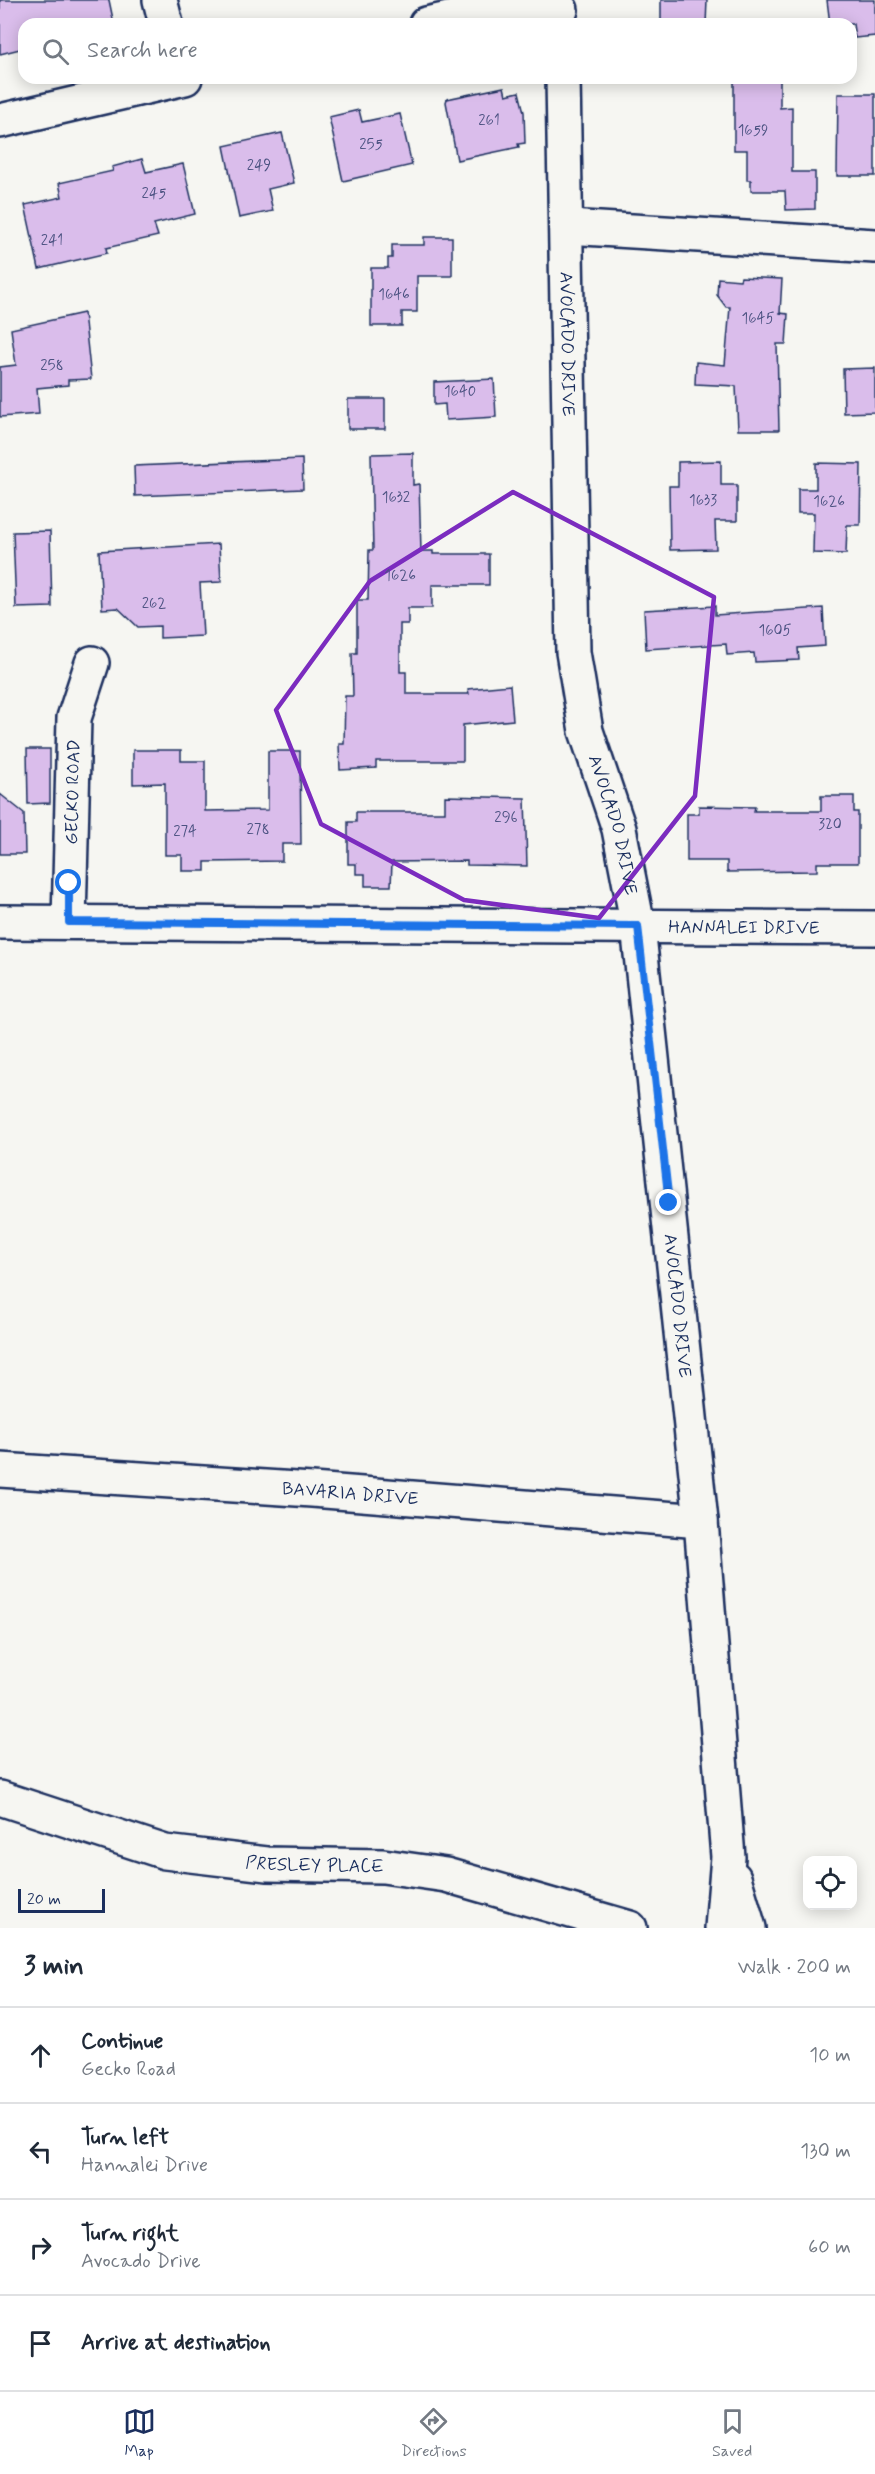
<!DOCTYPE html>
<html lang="en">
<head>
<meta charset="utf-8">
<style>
	body { margin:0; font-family:Mynerve,sans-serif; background:#f2f2f3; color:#1f2937 }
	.controls { position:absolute; right:18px; bottom:18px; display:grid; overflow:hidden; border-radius:12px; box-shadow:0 3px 15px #0003 }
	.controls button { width:54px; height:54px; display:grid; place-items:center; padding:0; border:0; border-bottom:2px solid #e0e1e3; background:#fff; color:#1f2937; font:30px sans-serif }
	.scale { position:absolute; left:18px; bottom:15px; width:87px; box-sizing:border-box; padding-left:6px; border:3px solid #1b2f5e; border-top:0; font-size:16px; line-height:21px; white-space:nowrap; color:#1b2f5e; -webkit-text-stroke:4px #f6f6f2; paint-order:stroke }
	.stop { position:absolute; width:18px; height:18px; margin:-14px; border:4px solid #1a73e8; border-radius:50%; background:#fff }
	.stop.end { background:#1a73e8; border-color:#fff; box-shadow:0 2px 6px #0008 }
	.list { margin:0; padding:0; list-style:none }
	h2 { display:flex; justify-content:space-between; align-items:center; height:78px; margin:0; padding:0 24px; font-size:26px }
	h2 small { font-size:20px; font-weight:400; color:#747a83 }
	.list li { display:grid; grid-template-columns:39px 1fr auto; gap:18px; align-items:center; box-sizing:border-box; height:96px; padding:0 24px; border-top:2px solid #e0e1e3 }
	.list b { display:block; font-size:22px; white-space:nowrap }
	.list p { margin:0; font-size:20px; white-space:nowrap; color:#747a83 }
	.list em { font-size:20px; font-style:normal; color:#747a83 }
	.icon { flex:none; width:33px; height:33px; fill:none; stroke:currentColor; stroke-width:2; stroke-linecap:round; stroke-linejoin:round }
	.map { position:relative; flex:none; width:875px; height:1928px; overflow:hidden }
	.search { position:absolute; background:#fff; box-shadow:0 3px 15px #0003; left:18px; right:18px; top:18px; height:66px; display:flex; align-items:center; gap:15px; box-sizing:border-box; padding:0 21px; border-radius:18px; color:#747a83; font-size:22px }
	.sheet { height:462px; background:#fff }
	nav { display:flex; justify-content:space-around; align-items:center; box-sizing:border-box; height:84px; border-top:2px solid #e0e1e3; background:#fff; font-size:16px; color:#747a83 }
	nav a { display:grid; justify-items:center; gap:3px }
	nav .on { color:#1b2f5e }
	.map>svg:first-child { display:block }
	.building { fill:#dabdeb; stroke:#1b2f5e; stroke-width:1.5 }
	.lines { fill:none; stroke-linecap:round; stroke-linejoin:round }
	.minor-casing { stroke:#1b2f5e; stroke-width:38 }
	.minor { stroke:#f6f6f2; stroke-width:33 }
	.route { stroke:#1a73e8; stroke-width:8 }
	.marked { fill:none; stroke:#7b2cbf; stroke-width:4.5; stroke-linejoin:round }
	.labels { text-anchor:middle; stroke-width:5; stroke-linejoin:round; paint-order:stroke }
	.number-label { font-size:15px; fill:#4b5281 }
	.street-label { font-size:18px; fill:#1b2f5e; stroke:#f6f6f2 }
</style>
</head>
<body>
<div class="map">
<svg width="875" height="1928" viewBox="0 0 875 1928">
	<rect width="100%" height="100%" fill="#f6f6f2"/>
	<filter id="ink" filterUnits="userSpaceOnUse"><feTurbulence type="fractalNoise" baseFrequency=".0167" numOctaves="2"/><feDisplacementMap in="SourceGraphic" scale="12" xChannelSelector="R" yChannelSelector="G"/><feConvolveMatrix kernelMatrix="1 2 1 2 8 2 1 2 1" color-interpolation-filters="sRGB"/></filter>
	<g filter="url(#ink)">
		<!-- building -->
		<path class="building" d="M 0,0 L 109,0 L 114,24 L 24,24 L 24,48 L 0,54 Z
			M 661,0 L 707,0 L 706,24 L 661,24 Z
			M 827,0 L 875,0 L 875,36 L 855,38 L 853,24 L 830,24 Z
			M 734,78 L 780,78 L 780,108 L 792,107 L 792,172 L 815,172 L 815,209 L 786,210 L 785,191 L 751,191 L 751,180 L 747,180 L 747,150 L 734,150 Z
			M 504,87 L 506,95 L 519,92 L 524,112 L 525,143 L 518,144 L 519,147 L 457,160 L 446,102 L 447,99 Z
			M 838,94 L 875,94 L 875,176 L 837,176 Z
			M 359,110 L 362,122 L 400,114 L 412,165 L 343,181 L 329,117 Z
			M 282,133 L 294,183 L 268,189 L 273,211 L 239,218 L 224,146 Z
			M 142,159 L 146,172 L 183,164 L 195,214 L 154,224 L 158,236 L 106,248 L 107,253 L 39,269 L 25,205 L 62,197 L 59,183 L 113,171 L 112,167 Z
			M 424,237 L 452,237 L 452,276 L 417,276 L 417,312 L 402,312 L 402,326 L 371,326 L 371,268 L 388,268 L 388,258 L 392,258 L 392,245 L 424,245 Z
			M 741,277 L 782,279 L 780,313 L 788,314 L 786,344 L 777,344 L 779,430 L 738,430 L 736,386 L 695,384 L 696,362 L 725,365 L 730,307 L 726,307 L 717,295 L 718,278 L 740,280 Z
			M 84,313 L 91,379 L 68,380 L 68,385 L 37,388 L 39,414 L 0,417 L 0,367 L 16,365 L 11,329 Z
			M 875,368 L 875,412 L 844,413 L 843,369 Z
			M 494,379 L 496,417 L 446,420 L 445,404 L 434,405 L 434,382 Z
			M 348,399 L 385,399 L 385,429 L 348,429 Z
			M 413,453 L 413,485 L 419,484 L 421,551 L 433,551 L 433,554 L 489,554 L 489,585 L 432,585 L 432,608 L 408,608 L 408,624 L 400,624 L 400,672 L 406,672 L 406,694 L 469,694 L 468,689 L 510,685 L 513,720 L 463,725 L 463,761 L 376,761 L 376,768 L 340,770 L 339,744 L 344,744 L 345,696 L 353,696 L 352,653 L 357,653 L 357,600 L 368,600 L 369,550 L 373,550 L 371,454 Z
			M 302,459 L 303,489 L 135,496 L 134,466 Z
			M 721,461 L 721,485 L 737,485 L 737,521 L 715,521 L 716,549 L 670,550 L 669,486 L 678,486 L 678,462 Z
			M 816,463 L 861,464 L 860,525 L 847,525 L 846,554 L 813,553 L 814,513 L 798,513 L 798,489 L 816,489 Z
			M 50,531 L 52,607 L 16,608 L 13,532 Z
			M 219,544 L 221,582 L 200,583 L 203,636 L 160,638 L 160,626 L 138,627 L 118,608 L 102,609 L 99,551 Z
			M 715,606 L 715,615 L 823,608 L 825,646 L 798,648 L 799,660 L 755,662 L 754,653 L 727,655 L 726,644 L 646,649 L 644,610 Z
			M 27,749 L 50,749 L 50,803 L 28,804 Z
			M 133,750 L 181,750 L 181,761 L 205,761 L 205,811 L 268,810 L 268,751 L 300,751 L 301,844 L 282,844 L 282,861 L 205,862 L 205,871 L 182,871 L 182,855 L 165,855 L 165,783 L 133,784 Z
			M 0,794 L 24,813 L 25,854 L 0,854 Z
			M 445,796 L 525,798 L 527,866 L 467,865 L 467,861 L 392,862 L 391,886 L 365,886 L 365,874 L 356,874 L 356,864 L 348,864 L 348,822 L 356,822 L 356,812 L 445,812 Z
			M 821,796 L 854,796 L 854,812 L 858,812 L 858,863 L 817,863 L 817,871 L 727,872 L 727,861 L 687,861 L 687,814 L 699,814 L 699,806 L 755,807 L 754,811 L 821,811 Z"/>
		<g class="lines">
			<!-- minor casing -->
			<g class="minor-casing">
				<g id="minor">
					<path d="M 160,0 L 166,24"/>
					<path d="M 426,24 L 466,15 L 561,10"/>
					<path id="s1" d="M 563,78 L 573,652 L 586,731 L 619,829 L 638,926 L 701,1521 L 728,1857 L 722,1928"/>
					<path d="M 0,121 L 185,78"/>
					<path d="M 567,227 L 875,246"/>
					<path id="s2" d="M 0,922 L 875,928"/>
					<path id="s3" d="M 69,922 L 74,718 L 92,663"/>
					<path id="s4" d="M 0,1470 L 312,1490 L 701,1521"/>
					<path id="s5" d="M 0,1798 L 165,1852 L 267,1864 L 383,1866 L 446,1875 L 630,1928"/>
					<path d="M 734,1878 L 749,1928"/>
				</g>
			</g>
			<!-- minor -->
			<use href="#minor" class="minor"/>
		</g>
	</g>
	<g class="lines" filter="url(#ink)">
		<!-- route -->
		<path class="route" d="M 69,883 L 69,922 L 638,926 L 669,1203"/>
	</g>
	<!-- marked area -->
	<path class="marked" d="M 513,492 L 714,597 L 695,796 L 599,918 L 464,900 L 321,824 L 276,710 L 370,581 Z"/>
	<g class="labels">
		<!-- number labels -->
		<g class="number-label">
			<text x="489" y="125">261</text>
			<text x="753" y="135">1659</text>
			<text x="371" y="149">255</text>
			<text x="259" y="170">249</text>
			<text x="154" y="198">245</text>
			<text x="52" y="245">241</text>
			<text x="394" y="299">1646</text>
			<text x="758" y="323">1645</text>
			<text x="52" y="370">258</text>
			<text x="460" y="396">1640</text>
			<text x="396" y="502">1632</text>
			<text x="703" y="505">1633</text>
			<text x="829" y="506">1626</text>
			<text x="400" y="580">1626</text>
			<text x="154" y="608">262</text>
			<text x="775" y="635">1605</text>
			<text x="506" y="822">296</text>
			<text x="830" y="829">320</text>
			<text x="258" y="834">278</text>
			<text x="185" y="836">274</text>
		</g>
		<!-- street labels -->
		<g class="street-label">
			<text dy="6" stroke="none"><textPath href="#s1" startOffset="266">AVOCADO DRIVE</textPath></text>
			<text dy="6" stroke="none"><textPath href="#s3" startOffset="130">GECKO ROAD</textPath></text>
			<text dy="6" stroke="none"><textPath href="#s1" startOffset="752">AVOCADO DRIVE</textPath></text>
			<text dy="6" stroke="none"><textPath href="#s2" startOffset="744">HANNALEI DRIVE</textPath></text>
			<text dy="6" stroke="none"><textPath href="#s1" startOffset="1238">AVOCADO DRIVE</textPath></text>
			<text dy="6" stroke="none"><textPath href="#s4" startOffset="351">BAVARIA DRIVE</textPath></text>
			<text dy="6" stroke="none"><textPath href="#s5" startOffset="324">PRESLEY PLACE</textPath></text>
		</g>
	</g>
</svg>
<div class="controls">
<button><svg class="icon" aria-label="locate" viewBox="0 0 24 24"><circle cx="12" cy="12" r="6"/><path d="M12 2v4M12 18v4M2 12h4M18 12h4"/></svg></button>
</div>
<div class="scale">20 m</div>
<div class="stop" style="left:69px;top:883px"></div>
<div class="stop end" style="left:669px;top:1203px"></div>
<div class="search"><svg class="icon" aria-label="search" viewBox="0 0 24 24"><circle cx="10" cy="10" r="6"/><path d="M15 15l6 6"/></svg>Search here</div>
</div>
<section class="sheet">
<h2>3 min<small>Walk · 200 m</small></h2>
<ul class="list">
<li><svg class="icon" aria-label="ahead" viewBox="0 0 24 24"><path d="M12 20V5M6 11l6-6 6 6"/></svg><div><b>Continue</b><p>Gecko Road</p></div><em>10 m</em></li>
<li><svg class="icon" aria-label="left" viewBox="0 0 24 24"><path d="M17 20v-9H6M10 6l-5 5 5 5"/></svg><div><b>Turn left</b><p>Hannalei Drive</p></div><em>130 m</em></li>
<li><svg class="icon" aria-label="right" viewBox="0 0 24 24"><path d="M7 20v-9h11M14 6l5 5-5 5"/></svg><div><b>Turn right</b><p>Avocado Drive</p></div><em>60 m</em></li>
<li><svg class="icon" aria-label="arrive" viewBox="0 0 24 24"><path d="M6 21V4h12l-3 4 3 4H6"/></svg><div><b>Arrive at destination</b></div></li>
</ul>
</section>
<nav>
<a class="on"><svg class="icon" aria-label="map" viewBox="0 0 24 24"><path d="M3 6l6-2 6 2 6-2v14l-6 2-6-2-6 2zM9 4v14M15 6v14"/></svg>Map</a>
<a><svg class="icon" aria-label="directions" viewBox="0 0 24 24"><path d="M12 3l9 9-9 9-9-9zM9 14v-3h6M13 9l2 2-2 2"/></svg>Directions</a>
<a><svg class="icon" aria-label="saved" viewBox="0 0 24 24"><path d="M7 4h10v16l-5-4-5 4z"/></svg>Saved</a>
</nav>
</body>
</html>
